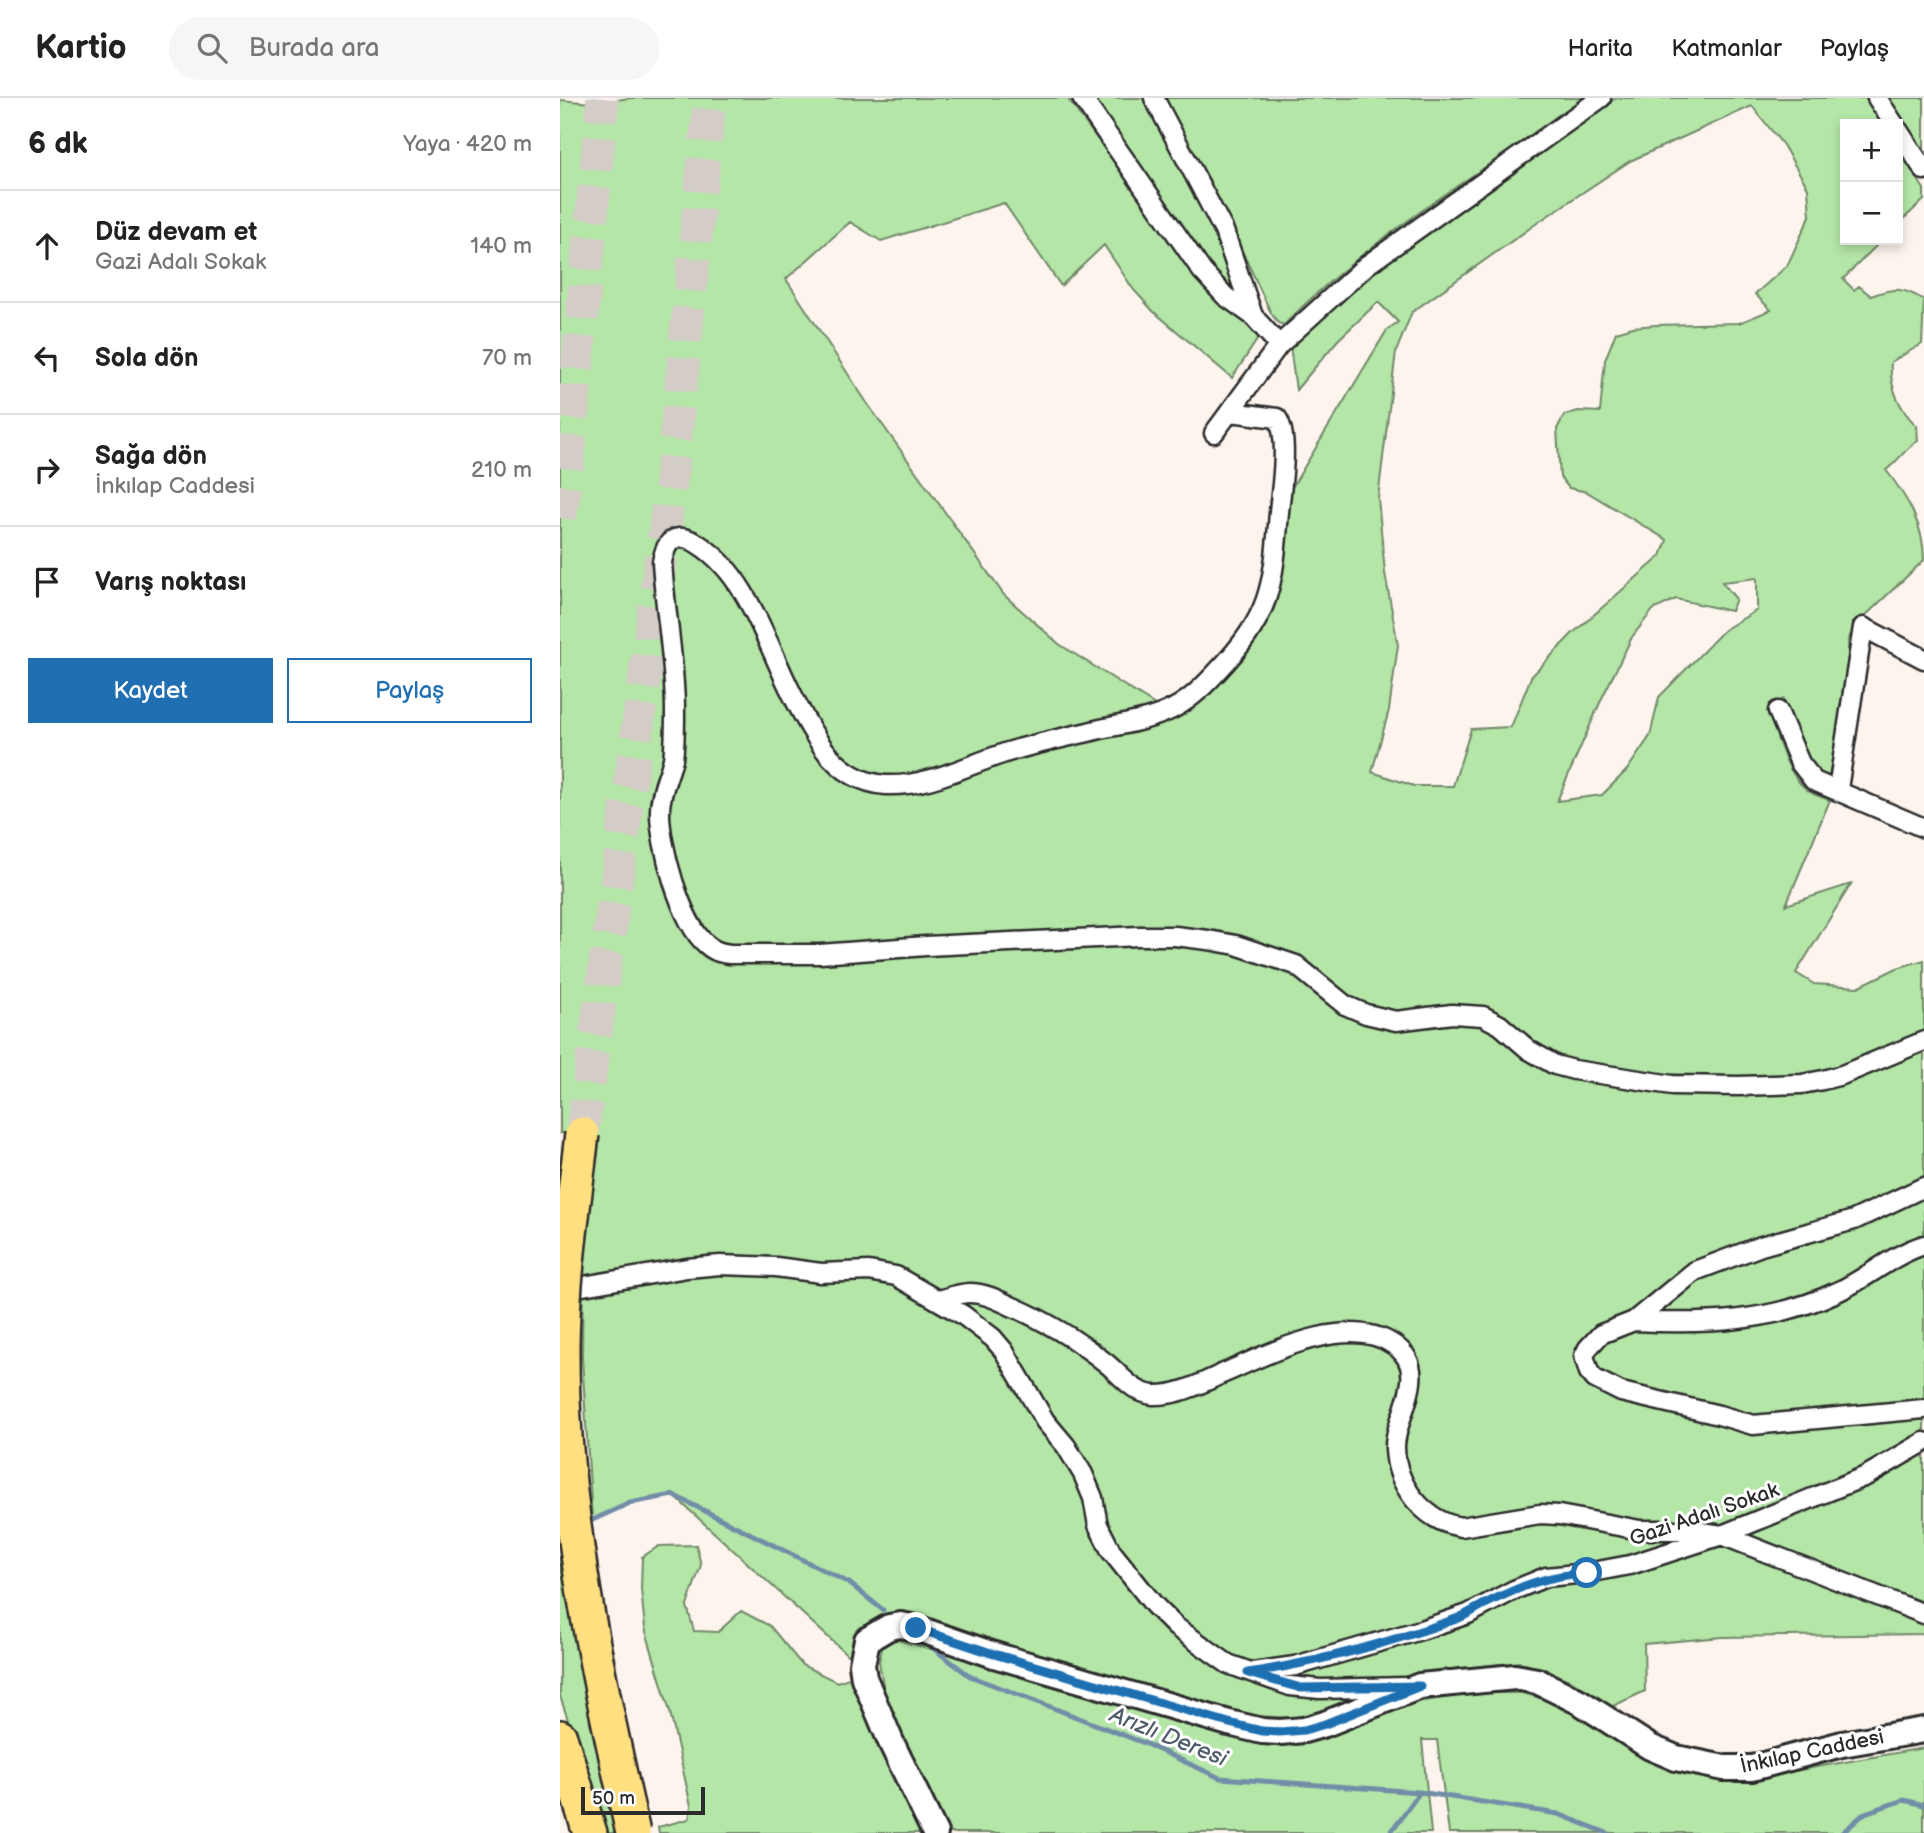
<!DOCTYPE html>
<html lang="tr">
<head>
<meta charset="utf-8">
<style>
	body { margin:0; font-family:"Balsamiq Sans",sans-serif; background:#f6f6f6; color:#222 }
	.controls { position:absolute; right:21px; top:21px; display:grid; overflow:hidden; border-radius:0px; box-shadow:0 4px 10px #0003 }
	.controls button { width:63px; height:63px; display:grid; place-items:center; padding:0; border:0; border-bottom:2px solid #e0e0e0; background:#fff; color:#222; font:35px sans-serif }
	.scale { position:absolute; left:21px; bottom:18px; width:124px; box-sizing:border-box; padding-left:7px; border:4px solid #2b2b2b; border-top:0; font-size:19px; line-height:24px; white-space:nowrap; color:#2b2b2b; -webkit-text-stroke:5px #fff; paint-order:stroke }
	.stop { position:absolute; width:21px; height:21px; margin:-16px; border:5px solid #1f6fb2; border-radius:50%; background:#fff }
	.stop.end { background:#1f6fb2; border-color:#fff; box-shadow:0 2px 7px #0008 }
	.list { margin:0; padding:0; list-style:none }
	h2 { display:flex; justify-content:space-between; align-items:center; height:91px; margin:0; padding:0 28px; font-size:30px }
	h2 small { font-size:23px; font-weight:400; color:#767676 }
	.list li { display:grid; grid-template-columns:46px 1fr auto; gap:21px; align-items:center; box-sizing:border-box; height:112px; padding:0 28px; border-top:2px solid #e0e0e0 }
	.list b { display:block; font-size:26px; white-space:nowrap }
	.list p { margin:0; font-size:23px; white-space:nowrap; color:#767676 }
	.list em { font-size:23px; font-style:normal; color:#767676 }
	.actions { display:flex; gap:14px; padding:21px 28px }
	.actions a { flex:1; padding:16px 0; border:2px solid #1f6fb2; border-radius:0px; text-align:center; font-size:24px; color:#1f6fb2 }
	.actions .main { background:#1f6fb2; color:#fff }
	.icon { flex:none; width:38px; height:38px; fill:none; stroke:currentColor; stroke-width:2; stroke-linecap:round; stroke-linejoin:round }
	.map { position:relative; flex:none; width:1364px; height:1735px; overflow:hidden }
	header { display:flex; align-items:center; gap:42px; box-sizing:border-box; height:98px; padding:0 35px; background:#fff; border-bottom:2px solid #e0e0e0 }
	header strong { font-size:33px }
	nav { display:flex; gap:38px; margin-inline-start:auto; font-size:24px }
	.search { width:490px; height:63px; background:#f6f6f6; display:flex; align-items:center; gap:18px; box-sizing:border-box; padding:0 24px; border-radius:38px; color:#767676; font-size:26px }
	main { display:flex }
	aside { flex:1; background:#fff }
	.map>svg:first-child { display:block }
	.green { fill:#b4e6a7; stroke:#708869; stroke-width:2; fill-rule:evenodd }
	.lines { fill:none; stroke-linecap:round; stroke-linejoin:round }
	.stream { stroke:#728da8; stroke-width:5 }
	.highway-tunnel { stroke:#d4ccc7; stroke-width:33; stroke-dasharray:33 17; stroke-linecap:butt }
	.street-casing { stroke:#2b2b2b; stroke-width:23 }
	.secondary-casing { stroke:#2b2b2b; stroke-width:30 }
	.highway-casing { stroke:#2b2b2b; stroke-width:38 }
	.street { stroke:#fff; stroke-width:18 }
	.secondary { stroke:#fff; stroke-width:24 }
	.highway { stroke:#ffdf80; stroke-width:33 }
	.highway-bridge-casing { stroke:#2b2b2b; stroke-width:38; stroke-linecap:butt }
	.highway-bridge { stroke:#ffdf80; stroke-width:33 }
	.route { stroke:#1f6fb2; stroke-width:9 }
	.labels { text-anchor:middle; stroke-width:6; stroke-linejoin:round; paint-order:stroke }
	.street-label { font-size:21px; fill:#2b2b2b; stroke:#fff }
	.water-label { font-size:23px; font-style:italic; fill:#4f5c6a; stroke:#fff }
</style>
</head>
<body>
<header>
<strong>Kartio</strong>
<div class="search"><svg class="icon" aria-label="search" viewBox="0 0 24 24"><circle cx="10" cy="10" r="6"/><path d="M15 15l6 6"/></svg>Burada ara</div>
<nav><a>Harita</a><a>Katmanlar</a><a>Paylaş</a></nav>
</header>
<main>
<aside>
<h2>6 dk<small>Yaya · 420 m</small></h2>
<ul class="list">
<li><svg class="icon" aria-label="ahead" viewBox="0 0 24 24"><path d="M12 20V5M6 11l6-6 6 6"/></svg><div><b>Düz devam et</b><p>Gazi Adalı Sokak</p></div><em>140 m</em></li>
<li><svg class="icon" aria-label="left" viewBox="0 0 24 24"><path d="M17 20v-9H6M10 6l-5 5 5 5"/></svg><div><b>Sola dön</b></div><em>70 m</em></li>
<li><svg class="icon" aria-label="right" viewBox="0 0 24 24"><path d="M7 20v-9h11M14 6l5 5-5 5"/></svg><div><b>Sağa dön</b><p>İnkılap Caddesi</p></div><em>210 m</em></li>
<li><svg class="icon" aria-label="arrive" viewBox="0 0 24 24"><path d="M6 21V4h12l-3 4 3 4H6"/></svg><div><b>Varış noktası</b></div></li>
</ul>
<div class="actions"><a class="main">Kaydet</a><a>Paylaş</a></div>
</aside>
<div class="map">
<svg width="1364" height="1735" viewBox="0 0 1364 1735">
	<rect width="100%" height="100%" fill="#fef4ee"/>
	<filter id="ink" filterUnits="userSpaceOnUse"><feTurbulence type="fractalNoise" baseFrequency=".0143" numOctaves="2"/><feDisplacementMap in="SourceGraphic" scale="14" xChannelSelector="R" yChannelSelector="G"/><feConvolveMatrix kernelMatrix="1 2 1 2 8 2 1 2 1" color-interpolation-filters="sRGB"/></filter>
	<g filter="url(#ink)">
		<!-- green -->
		<path class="green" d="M 71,0 L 507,0 L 645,187 L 701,236 L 672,280 L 593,213 L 573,191 L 544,147 L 501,188 L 444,105 L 321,143 L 290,124 L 226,181 L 307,305 L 444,497 L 499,546 L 606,614 L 697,524 L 720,404 L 731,391 L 827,232 L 838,224 L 818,204 L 777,243 L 736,292 L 730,248 L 761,218 L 822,167 L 957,73 L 1056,0 L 1305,0 L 1322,26 L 1285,26 L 1285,142 L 1322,142 L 1283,181 L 1294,192 L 1299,188 L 1311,198 C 1335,189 1342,189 1364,202 L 1362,246 L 1331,264 C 1329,288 1339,311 1357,328 L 1358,343 C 1344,351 1339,363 1326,372 C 1347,399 1364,427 1364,462 L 1302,521 L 1288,541 L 1288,570 L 1272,677 L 1260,678 L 1242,650 L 1224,601 L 1212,607 C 1210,629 1228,676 1245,690 C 1252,697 1261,699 1270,702 L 1226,807 L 1291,786 L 1236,875 L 1254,886 L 1298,889 L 1337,870 L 1364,862 L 1364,1536 L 1163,1539 L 1084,1546 L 1085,1593 L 1051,1609 L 1012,1583 L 960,1564 L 873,1573 L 750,1616 L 732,1620 L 698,1618 L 630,1603 L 418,1542 L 346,1516 L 331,1516 L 311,1525 L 297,1540 L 292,1561 L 113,1397 L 70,1405 L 32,1421 L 22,1260 L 23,1160 L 35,1037 L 0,1035 L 0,2 L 32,5 ZM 1192,8 L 1223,47 L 1248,90 L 1250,118 L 1227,168 L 1195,196 L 1211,212 L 1179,225 L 1096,227 L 1073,229 L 1056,234 L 1045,262 L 1040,314 L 1018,313 L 1004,317 L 997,331 L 1000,379 L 1009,390 L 1027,394 L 1107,442 L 1101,458 L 1012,536 L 971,579 L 951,629 L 911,631 L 893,688 L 854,688 L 812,674 L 829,612 L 838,547 L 825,475 L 818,400 L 836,254 L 852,214 L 980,123 L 1070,63 ZM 1197,480 L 1197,512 L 1164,532 L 1099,599 L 1090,638 L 1067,672 L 1042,697 L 997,703 L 1042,600 L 1072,539 L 1093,512 L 1116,501 L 1171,513 L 1176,501 L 1162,484 Z
			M 534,0 L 585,0 L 655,131 L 676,196 L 644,161 Z
			M 604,0 L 1025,0 C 924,74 811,137 724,227 L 718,225 L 711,215 L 649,82 Z
			M 1328,0 L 1364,0 L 1364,56 Z
			M 1338,50 L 1364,91 L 1364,102 L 1338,126 Z
			M 0,1423 L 59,1735 L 46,1735 L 0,1598 Z
			M 136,1447 L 141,1467 L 127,1508 L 134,1533 L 158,1534 L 181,1513 L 210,1528 L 242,1567 L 277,1584 L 292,1579 L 327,1665 L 361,1735 L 99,1735 L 98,1729 L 129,1721 L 131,1708 L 110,1614 L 85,1530 L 81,1491 L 82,1459 L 99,1448 Z
			M 330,1540 L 538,1596 L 683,1642 L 714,1648 L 744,1646 L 850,1605 L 919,1595 L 962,1595 L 995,1604 L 1094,1664 L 1172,1684 L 1364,1650 L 1364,1735 L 889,1735 L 877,1642 L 862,1642 L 871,1735 L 383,1735 L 328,1617 L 319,1563 L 323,1547 Z"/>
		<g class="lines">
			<!-- stream -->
			<path class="stream" d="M 26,1425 L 70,1405 L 113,1397 L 289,1485 L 323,1512
				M 366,1545 L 410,1578 L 584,1645 L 660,1680 L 860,1694 L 998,1716 L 1047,1735
				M 830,1735 L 860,1694
				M 1282,1735 L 1305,1715 L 1344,1702 L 1364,1707"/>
			<!-- highway-tunnel -->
			<path class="highway-tunnel" d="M 0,420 L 7,374 L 43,0
				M 22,1036 L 111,385 L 150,0"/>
			<!-- street casing -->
			<g class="street-casing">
				<path id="street" d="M 522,0 L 642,173 L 665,198 L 693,218
					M 594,0 L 664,133 L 693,218 L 719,247
					M 1317,0 L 1334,26
					M 1338,32 L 1364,72
					M 671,314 L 717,320 C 730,338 721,391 719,414 C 713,491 711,517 656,575 C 641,591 627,605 606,614 C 587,622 566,626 545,630 C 516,637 487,643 458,651 C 414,663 372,689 326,687 C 300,685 280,672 264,651 C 248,629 235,603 223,577 C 202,532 183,474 138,446 C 133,443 125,439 119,440 C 107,441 104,454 102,464 C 105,514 115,562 115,613 C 115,628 115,645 113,661 C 109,678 100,694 100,712 C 99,745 121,825 146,846 C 153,853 160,855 170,856 L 260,856 L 366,848 L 579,838 L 615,838 L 648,842 L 676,847 L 736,867 L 785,907 L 806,916 L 836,923 L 892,916 L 923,918 L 940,927 L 969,952 L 995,967 L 1014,972 L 1112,987 L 1178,988 L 1242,986 L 1263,982 L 1282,977 L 1364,943
					M 654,335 L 719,247 L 807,167 L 1041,0
					M 1218,613 L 1240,665 L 1254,683 L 1364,730
					M 1278,691 L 1303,529 L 1364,561
					M 1364,1089 L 1294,1122 L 1201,1148 L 1135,1173 L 1074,1223 L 1041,1236 L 1028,1250 L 1024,1258 L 1029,1274 L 1035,1281 L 1061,1294 L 1159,1317 L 1193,1327 L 1364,1311
					M 0,1192 L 127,1170 L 160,1167 L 216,1169 L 261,1175 L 309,1173 L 336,1178 L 403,1217 L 433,1240 L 444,1253 L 485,1323 L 506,1348 L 523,1376 L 533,1400 L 538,1427 L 551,1453 L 594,1507 L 616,1529 L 668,1566 L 730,1588 L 760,1591 L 846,1589
					M 379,1202 C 389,1199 400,1195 410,1195 C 425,1195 438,1202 451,1208 C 486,1223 516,1241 546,1265 C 561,1277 573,1295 593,1297 C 618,1298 642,1285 664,1275 C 710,1255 788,1215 834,1247 C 873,1273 834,1318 835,1350 C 836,1388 864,1423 901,1429 L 980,1416 L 999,1417 L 1080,1432 L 1128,1432 L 1162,1437 L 1364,1516
					M 1074,1223 C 1144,1227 1214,1224 1279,1193 C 1309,1179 1332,1157 1364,1147
					M 692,1574 L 735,1568 L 861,1532 L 908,1516 L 954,1492 L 986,1479 L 1027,1475 L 1070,1467 L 1162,1437 L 1306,1378 L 1364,1344"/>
			</g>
			<!-- secondary casing -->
			<g class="secondary-casing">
				<path id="secondary" d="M 375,1735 L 331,1644 L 304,1580 L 302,1566 L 307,1542 L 329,1529 L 341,1527 L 356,1530 L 434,1557 L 669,1625 L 702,1633 L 720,1634 L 744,1632 L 765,1626 L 860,1588 L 955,1579 L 977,1583 L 1020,1604 L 1090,1649 L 1116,1660 L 1164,1670 L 1192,1670 L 1282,1646 L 1364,1632"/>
			</g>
			<!-- highway casing -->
			<g class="highway-casing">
				<path id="highway" d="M 0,1639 L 30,1735"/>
			</g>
			<!-- street -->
			<use href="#street" class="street"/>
			<!-- secondary -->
			<use href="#secondary" class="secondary"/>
			<!-- highway -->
			<use href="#highway" class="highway"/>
			<!-- highway-bridge casing -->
			<g class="highway-bridge-casing">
				<path id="highway-bridge" d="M 22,1036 C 14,1106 3,1177 2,1247 C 1,1413 37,1574 73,1735"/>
			</g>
			<!-- highway-bridge -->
			<use href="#highway-bridge" class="highway-bridge"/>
		</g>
	</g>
	<g class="lines" filter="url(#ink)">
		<!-- route -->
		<path class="route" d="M 356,1530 L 434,1556 L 669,1625 L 702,1633 L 720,1634 L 744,1632 L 765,1626 L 860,1588 L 741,1590 L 688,1575 C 759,1564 829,1545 896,1521 C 907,1517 915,1511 925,1506 C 961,1488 987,1477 1027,1475"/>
	</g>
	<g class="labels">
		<!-- street labels -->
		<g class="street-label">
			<text transform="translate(1144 1416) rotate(-19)" y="7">Gazi Adalı Sokak</text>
			<text transform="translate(1252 1653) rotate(-12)" y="7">İnkılap Caddesi</text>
		</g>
		<!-- water labels -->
		<g class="water-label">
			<text transform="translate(609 1638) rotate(22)" y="8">Arızlı Deresi</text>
		</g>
	</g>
</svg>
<div class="controls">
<button>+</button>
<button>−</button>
</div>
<div class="scale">50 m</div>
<div class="stop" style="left:1027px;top:1475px"></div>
<div class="stop end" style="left:356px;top:1530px"></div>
</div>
</main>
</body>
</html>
